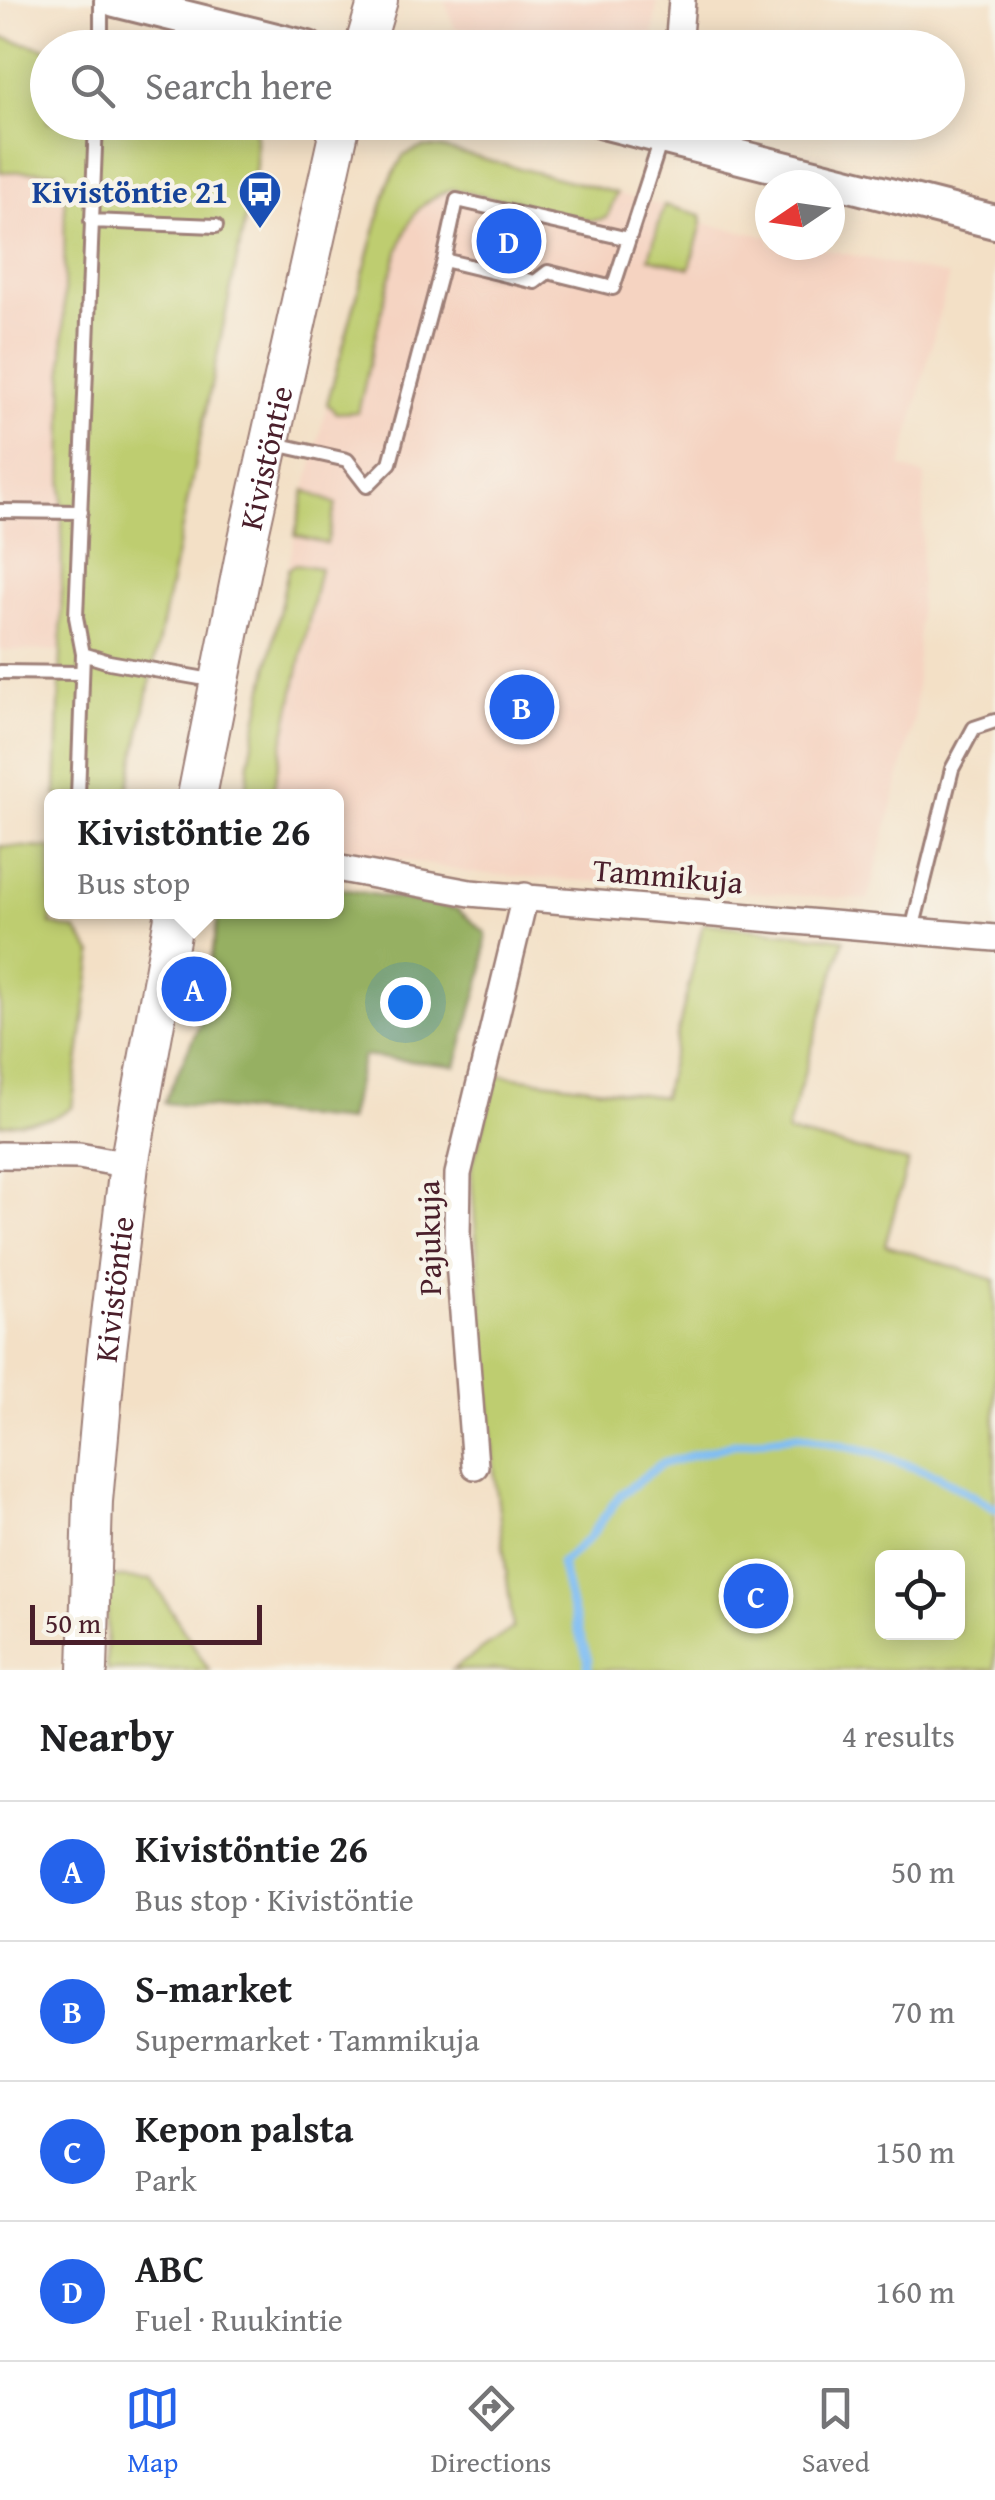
<!DOCTYPE html>
<html lang="en">
<head>
<meta charset="utf-8">
<style>
	body { margin:0; font-family:"Gentium Book Plus",serif; background:#f2f2f2; color:#202124 }
	.controls { position:absolute; right:30px; bottom:30px; display:grid; overflow:hidden; border-radius:15px; box-shadow:0 5px 25px #0003 }
	.controls button { width:90px; height:90px; display:grid; place-items:center; padding:0; border:0; border-bottom:2px solid #e0e0e0; background:#fff; color:#202124; font:50px sans-serif }
	.compass { position:absolute; left:755px; top:170px; width:90px; height:90px; border-radius:50%; background:#fff; box-shadow:0 5px 25px #0003; rotate:257deg }
	.scale { position:absolute; left:30px; bottom:25px; width:232px; box-sizing:border-box; padding-left:10px; border:5px solid #4a1f2b; border-top:0; font-size:28px; line-height:35px; white-space:nowrap; color:#4a1f2b; -webkit-text-stroke:8px #f7f3e8; paint-order:stroke }
	.you { position:absolute; left:405px; top:1002px; width:35px; height:35px; margin:-25px; border:8px solid #fff; border-radius:50%; background:#1a73e8; box-shadow:0 0 0 15px #1a73e833 }
	.badge { display:grid; place-items:center; width:65px; height:65px; border-radius:50%; background:#2563eb; color:#fff; font-size:32px; font-weight:700 }
	.pin { position:absolute; translate:-50% -50%; border:5px solid #fff; box-shadow:0 2px 10px #0006 }
	.popup { position:absolute; left:44px; top:789px; width:300px; height:130px; box-sizing:border-box; display:grid; place-content:center; border-radius:15px; background:#fff; filter:drop-shadow(0 2px 8px #0005); font-size:32px; white-space:nowrap; color:#757577 }
	.popup b { font-size:38px; color:#202124 }
	.popup::after { content:''; position:absolute; left:50%; top:100%; margin-left:-20px; border:20px solid transparent; border-top-color:#fff }
	.list { margin:0; padding:0; list-style:none }
	h2 { display:flex; justify-content:space-between; align-items:center; height:130px; margin:0; padding:0 40px; font-size:42px }
	h2 small { font-size:32px; font-weight:400; color:#757577 }
	.list li { display:grid; grid-template-columns:65px 1fr auto; gap:30px; align-items:center; box-sizing:border-box; height:140px; padding:0 40px; border-top:2px solid #e0e0e0 }
	.list b { display:block; font-size:38px; white-space:nowrap }
	.list p { margin:0; font-size:32px; white-space:nowrap; color:#757577 }
	.list em { font-size:32px; font-style:normal; color:#757577 }
	.icon { flex:none; width:55px; height:55px; fill:none; stroke:currentColor; stroke-width:2; stroke-linecap:round; stroke-linejoin:round }
	.map { position:relative; flex:none; width:995px; height:1670px; overflow:hidden }
	.search { position:absolute; background:#fff; box-shadow:0 5px 25px #0003; left:30px; right:30px; top:30px; height:110px; display:flex; align-items:center; gap:25px; box-sizing:border-box; padding:0 35px; border-radius:55px; color:#757577; font-size:38px }
	.sheet { height:690px; background:#fff }
	nav { display:flex; justify-content:space-around; align-items:center; box-sizing:border-box; height:140px; border-top:2px solid #e0e0e0; background:#fff; font-size:28px; color:#757577 }
	nav a { display:grid; justify-items:center; gap:5px }
	nav .on { color:#2563eb }
	.map>svg:first-child { display:block }
	.built { fill:#f5d3c1 }
	.green { fill:#becd6f; stroke:#84764d; stroke-width:2.5; fill-rule:evenodd }
	.forest { fill:#96b062; stroke:#706846; stroke-width:2.5 }
	.lines { fill:none; stroke-linecap:round; stroke-linejoin:round }
	.stream { stroke:#80bef3; stroke-width:9 }
	.service-casing { stroke:#9e8078; stroke-width:18 }
	.minor-casing { stroke:#9e8078; stroke-width:30 }
	.tertiary-casing { stroke:#9e8078; stroke-width:38 }
	.secondary-casing { stroke:#9e8078; stroke-width:42 }
	.service { stroke:#fff; stroke-width:12 }
	.minor { stroke:#fff; stroke-width:25 }
	.tertiary { stroke:#fff; stroke-width:32 }
	.secondary { stroke:#fff; stroke-width:38 }
	.labels { text-anchor:middle; stroke-width:9; stroke-linejoin:round; paint-order:stroke }
	.transit-label { font-size:32px; font-weight:bold; fill:#164399; stroke:#f7f3e8; text-anchor:end }
	.street-label { font-size:32px; fill:#4a1f2b; stroke:#f7f3e8 }
</style>
</head>
<body>
<div class="map">
<svg width="995" height="1670" viewBox="0 0 995 1670">
	<rect width="100%" height="100%" fill="#f7f3e8"/>
	<filter id="ink" filterUnits="userSpaceOnUse"><feTurbulence type="fractalNoise" baseFrequency=".01" numOctaves="2"/><feDisplacementMap in="SourceGraphic" scale="20" xChannelSelector="R" yChannelSelector="G"/><feConvolveMatrix kernelMatrix="1 2 1 2 8 2 1 2 1" color-interpolation-filters="sRGB"/></filter>
	<filter id="wash" filterUnits="userSpaceOnUse"><feTurbulence type="fractalNoise" baseFrequency=".0048" numOctaves="4" result="noise"/><feDisplacementMap in="SourceGraphic" scale="40" xChannelSelector="R" yChannelSelector="G"/><feGaussianBlur stdDeviation="2.25" result="paint"/><feColorMatrix in="noise" values="0 0 0 0 0 0 0 0 0 0 0 0 0 0 0 0 0 1.4 0 .05"/><feComposite in="paint" operator="in"/></filter>
	<g filter="url(#wash)">
		<rect width="100%" height="100%" fill="#f3e0c6"/>
		<!-- built -->
		<path class="built" d="M 444,0 L 657,0 L 652,47 L 540,47 L 455,28 Z
			M 423,147 L 441,148 L 700,215 L 702,223 L 770,237 L 770,245 L 806,245 L 949,276 L 901,467 L 925,476 L 915,717 L 868,900 L 471,873 L 337,846 L 336,796 L 246,796 L 249,762 L 295,535 L 327,404 L 388,184 L 403,156 Z
			M 65,171 L 61,651 L 0,650 L 0,172 Z"/>
		<!-- green -->
		<path class="green" d="M 0,37 L 47,49 L 48,122 L 250,123 L 256,135 L 256,166 L 127,796 L 56,796 L 61,651 L 65,171 L 0,172 Z
			M 423,147 L 441,148 L 617,193 L 607,218 L 592,221 L 452,189 C 439,194 428,199 419,209 C 392,239 370,367 358,412 L 336,413 L 327,404 L 388,184 L 403,156 Z
			M 664,205 L 701,215 L 702,223 L 690,268 L 649,258 Z
			M 305,490 L 336,504 L 327,544 L 295,535 Z
			M 296,564 L 320,568 L 272,796 L 246,796 L 249,762 L 288,569 Z
			M 0,846 L 51,848 L 51,924 L 76,930 L 93,954 L 72,1108 L 52,1118 L 0,1125 Z
			M 703,923 L 844,939 L 787,1132 L 908,1162 L 885,1245 L 995,1280 L 995,1670 L 452,1670 L 513,1628 L 493,1461 L 471,1169 L 498,1075 L 663,1097 ZM 882,1558 L 958,1558 L 958,1632 L 882,1632 Z
			M 108,1577 L 152,1580 L 209,1670 L 106,1670 Z"/>
		<!-- forest -->
		<path class="forest" d="M 337,888 L 457,909 L 486,933 L 483,972 L 456,1066 L 363,1056 L 348,1121 L 164,1103 L 200,1023 L 219,912 L 336,912 Z"/>
		<g class="lines">
			<!-- stream -->
			<path class="stream" d="M 588,1670 L 588,1660 L 572,1610 L 561,1563 L 589,1538 L 620,1495 L 661,1464 L 734,1444 L 797,1435 L 872,1452 L 938,1476 L 995,1508"/>
		</g>
	</g>
	<g filter="url(#ink)">
		<g class="lines">
			<!-- service casing -->
			<g class="service-casing">
				<path id="service" d="M 101,48 L 101,0
					M 91,221 L 216,226
					M 444,260 L 457,200 L 629,239
					M 271,443 L 347,460 L 367,486 L 390,463 L 444,260 L 535,282 L 548,272 L 613,288 L 661,140
					M 0,511 L 81,512
					M 83,654 L 109,662 L 217,681
					M 0,672 L 81,673
					M 78,796 L 83,654 L 76,617 L 96,122
					M 912,930 L 952,769 L 974,728 L 995,721"/>
			</g>
			<!-- minor casing -->
			<g class="minor-casing">
				<path id="minor" d="M 678,48 L 682,0
					M 336,868 L 470,893 L 995,938
					M 0,1155 L 79,1156 L 129,1165
					M 475,1466 L 457,1236 L 458,1174 L 525,896"/>
			</g>
			<!-- tertiary casing -->
			<g class="tertiary-casing">
				<path id="tertiary" d="M 115,0 L 308,48
					M 603,122 L 995,222"/>
			</g>
			<!-- secondary casing -->
			<g class="secondary-casing">
				<g id="secondary">
					<path d="M 364,48 L 378,0"/>
					<path id="s1" d="M 197,796 L 248,539 L 341,122"/>
					<path id="s2" d="M 88,1670 L 93,1501 L 106,1358 L 129,1165 L 175,912"/>
				</g>
			</g>
			<!-- service -->
			<use href="#service" class="service"/>
			<!-- minor -->
			<use href="#minor" class="minor"/>
			<!-- tertiary -->
			<use href="#tertiary" class="tertiary"/>
			<!-- secondary -->
			<use href="#secondary" class="secondary"/>
		</g>
	</g>
	<!-- icons -->
	<defs>
		<g id="bus-pin" transform="scale(2.25)"><path d="M0 17L-7.5 6A9.5 9.5 0 1 1 7.5 6Z" fill="#1a4fb4" stroke="#f7f3e8"/><path d="M-5-6H5V4H4V6H2V4H-2V6H-4V4H-5ZM-3.5-4V0h7V-4ZM-3.5 1.2v1.5H-2V1.2ZM2 1.2v1.5H3.5V1.2Z" fill="#fff"/></g>
	</defs>
	<g fill-rule="evenodd">
		<use href="#bus-pin" x="260" y="192"/>
	</g>
	<g class="labels">
		<!-- transit labels -->
		<g class="transit-label">
			<text x="228" y="203">Kivistöntie 21</text>
		</g>
		<!-- street labels -->
		<g class="street-label">
			<text dy="11" stroke="none"><textPath href="#s1" startOffset="345">Kivistöntie</textPath></text>
			<text transform="translate(668 876) rotate(5)" y="11">Tammikuja</text>
			<text transform="translate(429 1238) rotate(-91)" y="11">Pajukuja</text>
			<text dy="11" stroke="none"><textPath href="#s2" startOffset="382">Kivistöntie</textPath></text>
		</g>
	</g>
</svg>
<div class="controls">
<button><svg class="icon" aria-label="locate" viewBox="0 0 24 24"><circle cx="12" cy="12" r="6"/><path d="M12 2v4M12 18v4M2 12h4M18 12h4"/></svg></button>
</div>
<svg class="compass" viewBox="-18 -18 36 36"><path d="M0-13l5 13h-10z" fill="#e53935"/><path d="M0 13l5-13h-10z" fill="#757577"/></svg>
<div class="scale">50 m</div>
<div class="you"></div>
<div class="pin badge" style="left:194px;top:989px">A</div>
<div class="popup"><b>Kivistöntie 26</b>Bus stop</div>
<div class="pin badge" style="left:522px;top:707px">B</div>
<div class="pin badge" style="left:756px;top:1596px">C</div>
<div class="pin badge" style="left:509px;top:241px">D</div>
<div class="search"><svg class="icon" aria-label="search" viewBox="0 0 24 24"><circle cx="10" cy="10" r="6"/><path d="M15 15l6 6"/></svg>Search here</div>
</div>
<section class="sheet">
<h2>Nearby<small>4 results</small></h2>
<ul class="list">
<li><span class="badge">A</span><div><b>Kivistöntie 26</b><p>Bus stop · Kivistöntie</p></div><em>50 m</em></li>
<li><span class="badge">B</span><div><b>S-market</b><p>Supermarket · Tammikuja</p></div><em>70 m</em></li>
<li><span class="badge">C</span><div><b>Kepon palsta</b><p>Park</p></div><em>150 m</em></li>
<li><span class="badge">D</span><div><b>ABC</b><p>Fuel · Ruukintie</p></div><em>160 m</em></li>
</ul>
</section>
<nav>
<a class="on"><svg class="icon" aria-label="map" viewBox="0 0 24 24"><path d="M3 6l6-2 6 2 6-2v14l-6 2-6-2-6 2zM9 4v14M15 6v14"/></svg>Map</a>
<a><svg class="icon" aria-label="directions" viewBox="0 0 24 24"><path d="M12 3l9 9-9 9-9-9zM9 14v-3h6M13 9l2 2-2 2"/></svg>Directions</a>
<a><svg class="icon" aria-label="saved" viewBox="0 0 24 24"><path d="M7 4h10v16l-5-4-5 4z"/></svg>Saved</a>
</nav>
</body>
</html>
